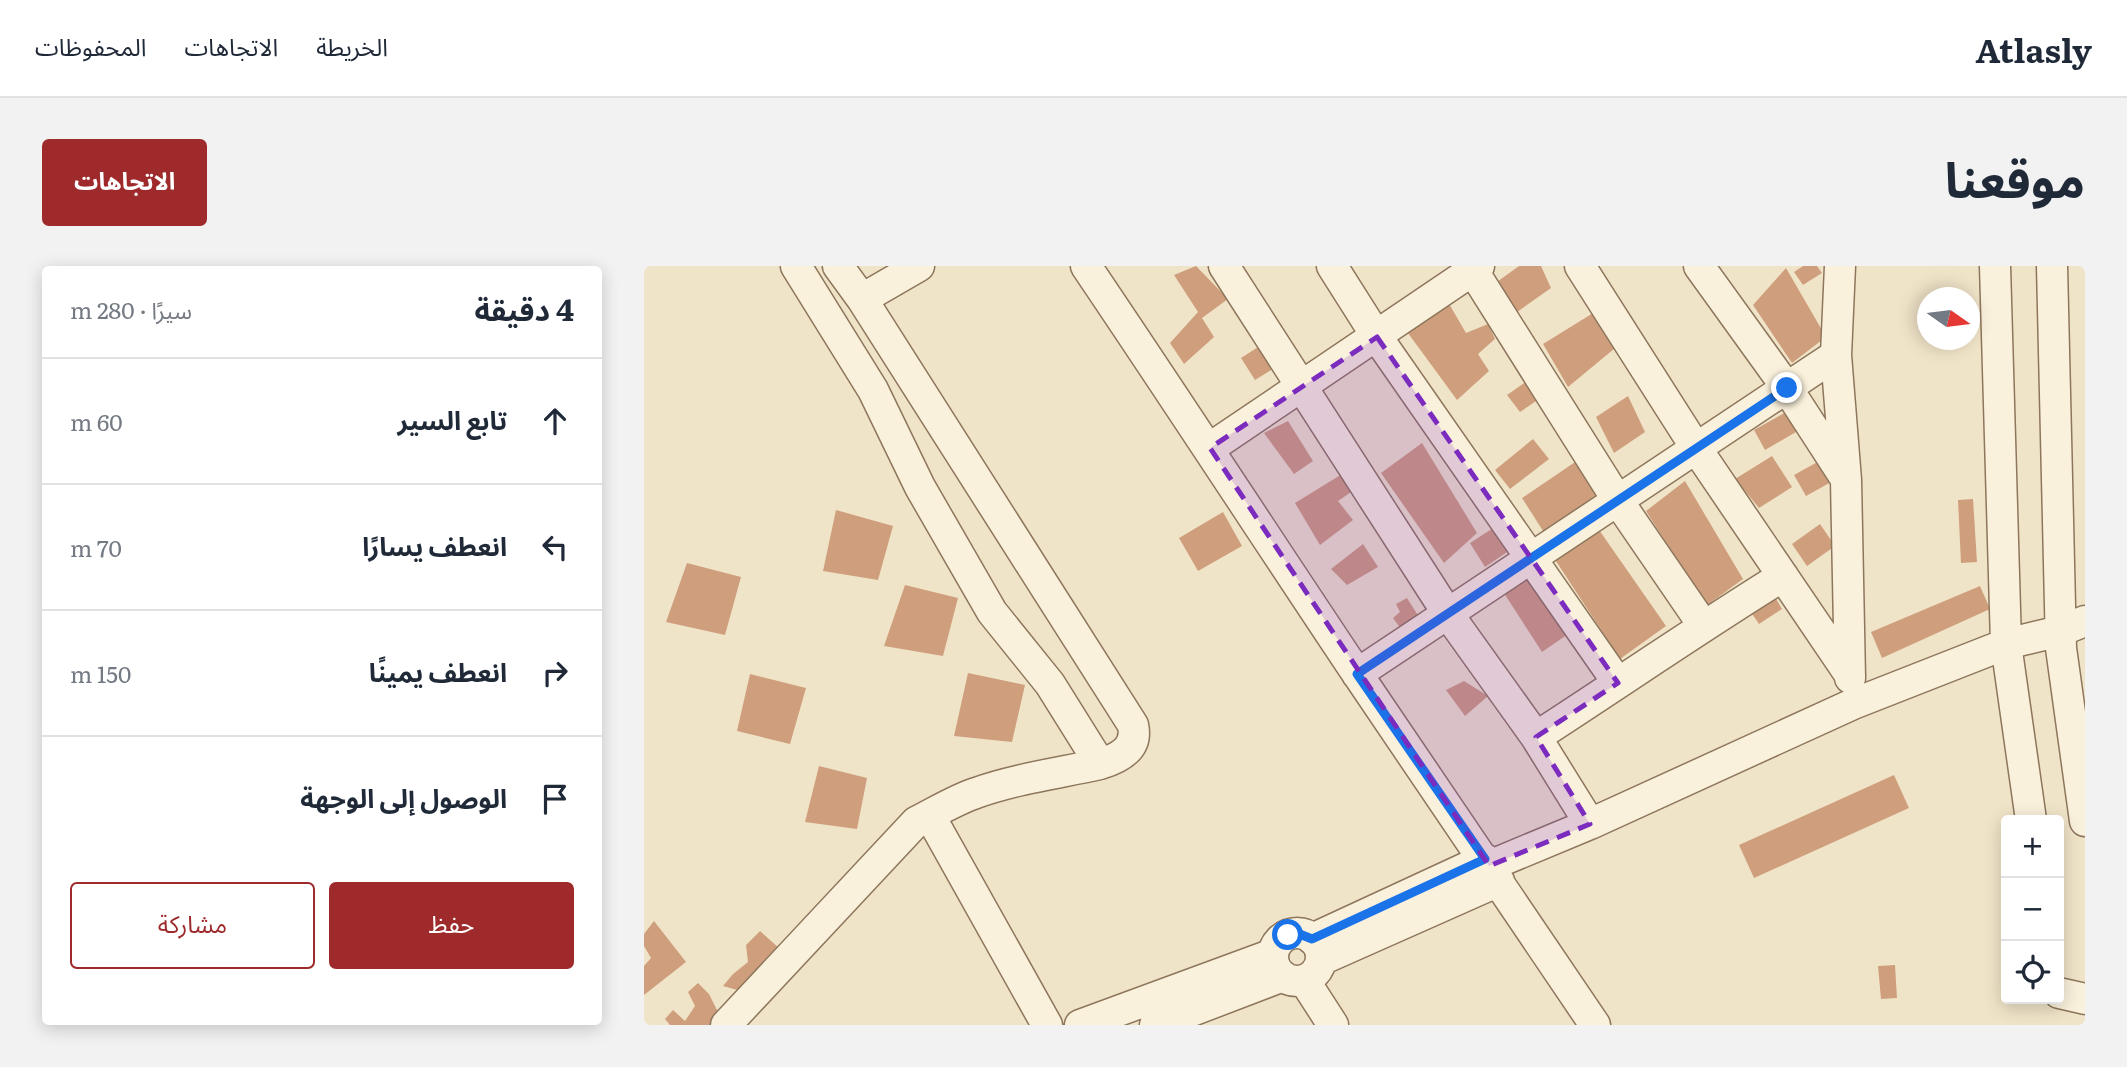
<!DOCTYPE html>
<html lang="ar">
<head>
<meta charset="utf-8">
<style>
	body { margin:0; font-family:Literata,"Noto Sans Arabic",serif; background:#f2f2f3; color:#1f2937; direction:rtl }
	.controls { position:absolute; right:21px; bottom:21px; display:grid; overflow:hidden; border-radius:7px; box-shadow:0 4px 18px #0003 }
	.controls button { width:63px; height:63px; display:grid; place-items:center; padding:0; border:0; border-bottom:2px solid #e0e1e3; background:#fff; color:#1f2937; font:35px sans-serif }
	.compass { position:absolute; left:1273px; top:21px; width:63px; height:63px; border-radius:50%; background:#fff; box-shadow:0 4px 18px #0003; rotate:104deg }
	.stop { position:absolute; width:21px; height:21px; margin:-16px; border:5px solid #1a73e8; border-radius:50%; background:#fff }
	.stop.end { background:#1a73e8; border-color:#fff; box-shadow:0 2px 7px #0008 }
	.list { margin:0; padding:0; list-style:none }
	h2 { display:flex; justify-content:space-between; align-items:center; height:91px; margin:0; padding:0 28px; font-size:30px }
	h2 small { font-size:23px; font-weight:400; color:#747a83 }
	.list li { display:grid; grid-template-columns:46px 1fr auto; gap:21px; align-items:center; box-sizing:border-box; height:126px; padding:0 28px; border-top:2px solid #e0e1e3 }
	.list b { display:block; font-size:26px; white-space:nowrap }
	.list em { font-size:23px; font-style:normal; color:#747a83 }
	.actions { display:flex; gap:14px; padding:21px 28px }
	.actions a { flex:1; padding:16px 0; border:2px solid #9e2a2b; border-radius:7px; text-align:center; font-size:24px; color:#9e2a2b }
	.actions .main { background:#9e2a2b; color:#fff }
	.icon { flex:none; width:38px; height:38px; fill:none; stroke:currentColor; stroke-width:2; stroke-linecap:round; stroke-linejoin:round }
	.map { position:relative; flex:none; width:1441px; height:759px; overflow:hidden; direction:ltr; border-radius:7px }
	header { display:flex; align-items:center; gap:42px; box-sizing:border-box; height:98px; padding:0 35px; background:#fff; border-bottom:2px solid #e0e1e3 }
	header strong { font-size:33px }
	nav { display:flex; gap:38px; margin-inline-start:auto; font-size:24px }
	.intro { display:flex; align-items:center; justify-content:space-between; box-sizing:border-box; height:168px; padding:0 42px }
	h1 { margin:0; font-size:49px }
	.button { padding:18px 32px; border-radius:7px; background:#9e2a2b; color:#fff; font-size:24px; font-weight:700 }
	main { display:flex; gap:42px; padding:0 42px }
	aside { flex:1; background:#fff; border-radius:7px; box-shadow:0 4px 18px #0003 }
	.map>svg:first-child { display:block }
	.building { fill:#cf9f7d }
	.lines { fill:none; stroke-linecap:round; stroke-linejoin:round }
	.minor-casing { stroke:#8d765c; stroke-width:33 }
	.minor { stroke:#faf1dc; stroke-width:30 }
	.route { stroke:#1a73e8; stroke-width:9 }
	.marked { fill:#7b2cbf; fill-opacity:0.2; stroke:#7b2cbf; stroke-width:5; stroke-dasharray:14 9; stroke-linejoin:round }
</style>
</head>
<body>
<header>
<strong>Atlasly</strong>
<nav><a>الخريطة</a><a>الاتجاهات</a><a>المحفوظات</a></nav>
</header>
<div class="intro"><h1>موقعنا</h1><a class="button">الاتجاهات</a></div>
<main>
<div class="map">
<svg width="1441" height="759" viewBox="0 0 1441 759">
	<rect width="100%" height="100%" fill="#f0e4c8"/>
	<!-- building -->
	<path class="building" d="M 552,0 L 584,33 L 558,52 L 570,71 L 540,98 L 526,77 L 554,46 L 530,9 Z
		M 875,0 L 897,0 L 907,22 L 873,46 L 846,21 Z
		M 1159,0 L 1173,0 L 1178,7 L 1159,19 L 1150,6 Z
		M 1142,2 L 1182,71 L 1148,97 L 1109,39 Z
		M 804,36 L 822,67 L 844,58 L 851,73 L 834,88 L 845,105 L 813,134 L 761,63 Z
		M 954,44 L 976,78 L 924,121 L 899,78 Z
		M 622,76 L 637,98 L 611,114 L 597,92 Z
		M 889,111 L 901,129 L 876,146 L 863,129 Z
		M 984,130 L 1001,166 L 970,187 L 952,151 Z
		M 1142,146 L 1152,166 L 1121,184 L 1110,164 Z
		M 644,155 L 669,195 L 650,208 L 620,167 Z
		M 889,173 L 905,193 L 866,223 L 851,204 Z
		M 778,177 L 833,267 L 800,297 L 737,207 Z
		M 1128,190 L 1148,221 L 1115,242 L 1091,213 Z
		M 937,192 L 957,225 L 901,268 L 878,232 Z
		M 1177,194 L 1189,215 L 1162,230 L 1150,209 Z
		M 703,205 L 713,222 L 694,235 L 709,254 L 676,279 L 651,237 Z
		M 1041,215 L 1099,313 L 1062,340 L 1002,245 Z
		M 1329,233 L 1333,296 L 1317,297 L 1314,234 Z
		M 192,244 L 249,260 L 234,314 L 179,305 Z
		M 579,246 L 598,280 L 554,305 L 535,272 Z
		M 857,257 L 872,280 L 841,301 L 826,277 Z
		M 1176,258 L 1191,280 L 1163,300 L 1148,278 Z
		M 953,261 L 1022,360 L 976,393 L 908,289 Z
		M 719,278 L 734,301 L 703,319 L 687,303 Z
		M 43,297 L 97,311 L 81,369 L 22,356 Z
		M 886,301 L 927,366 L 898,386 L 856,321 Z
		M 261,319 L 314,332 L 299,390 L 240,380 Z
		M 1336,320 L 1346,343 L 1238,392 L 1227,366 Z
		M 1128,326 L 1138,343 L 1115,358 L 1104,342 Z
		M 763,332 L 775,351 L 757,363 L 749,352 L 756,346 L 752,338 Z
		M 324,407 L 381,419 L 368,476 L 310,470 Z
		M 106,408 L 162,422 L 146,478 L 93,465 Z
		M 820,415 L 844,430 L 821,450 L 802,424 Z
		M 175,500 L 223,512 L 213,563 L 161,556 Z
		M 1250,509 L 1265,542 L 1110,612 L 1095,579 Z
		M 10,655 L 42,696 L 0,729 L 0,700 L 7,692 L 0,680 L 0,668 Z
		M 116,665 L 136,683 L 97,725 L 79,720 L 89,708 L 104,696 L 102,679 Z
		M 1251,699 L 1253,732 L 1237,733 L 1234,700 Z
		M 54,717 L 65,728 L 76,750 L 66,759 L 26,759 L 21,753 L 29,744 L 41,755 L 51,740 L 44,726 Z"/>
	<g class="lines">
		<!-- minor casing -->
		<g class="minor-casing">
			<path id="minor" d="M 194,0 L 218,33 L 489,459 C 494,482 476,492 456,498
				M 442,0 C 534,136 623,273 714,409 C 793,526 873,642 951,759
				M 580,0 L 804,348 L 892,471 L 946,558
				M 688,0 L 733,71 L 974,417
				M 826,0 L 974,235 L 1059,359
				M 936,0 L 1052,182 L 1206,409
				M 1055,0 L 1143,122 L 1200,210
				M 1196,0 L 1192,89 L 1202,214 L 1206,412
				M 1351,0 L 1362,378 L 1387,554
				M 1408,0 L 1417,382 L 1441,555
				M 218,33 L 275,0
				M 566,182 L 835,0
				M 713,408 L 1192,89
				M 892,471 C 974,418 1055,362 1139,310
				M 286,550 L 403,759
				M 845,600 L 946,558 L 1209,438 L 1362,378 L 1416,365 L 1441,355
				M629 691a24 24 0 1 1 48 0a24 24 0 1 1-48 0Z
				M 668,673 L 841,593
				M 677,694 L 855,615
				M 660,714 L 689,759
				M 1415,727 L 1441,733
				M 82,759 L 272,556 C 292,546 311,534 332,527 C 371,513 415,507 456,498 L 406,418 L 348,346 L 276,221 L 229,124 L 152,0
				M 436,759 L 629,688
				M 511,759 L 639,710"/>
		</g>
		<!-- minor -->
		<use href="#minor" class="minor"/>
	</g>
	<g class="lines">
		<!-- route -->
		<path class="route" d="M 644,669 L 653,667 L 668,673 L 841,593 L 713,408 L 1143,122"/>
	</g>
	<!-- marked area -->
	<path class="marked" d="M 733,71 L 974,417 L 892,471 L 946,558 L 845,600 L 566,182 Z"/>
</svg>
<div class="controls">
<button>+</button>
<button>−</button>
<button><svg class="icon" aria-label="locate" viewBox="0 0 24 24"><circle cx="12" cy="12" r="6"/><path d="M12 2v4M12 18v4M2 12h4M18 12h4"/></svg></button>
</div>
<svg class="compass" viewBox="-18 -18 36 36"><path d="M0-13l5 13h-10z" fill="#e53935"/><path d="M0 13l5-13h-10z" fill="#747a83"/></svg>
<div class="stop" style="left:644px;top:669px"></div>
<div class="stop end" style="left:1143px;top:122px"></div>
</div>
<aside>
<h2>4 دقيقة<small>سيرًا · 280 m</small></h2>
<ul class="list">
<li><svg class="icon" aria-label="ahead" viewBox="0 0 24 24"><path d="M12 20V5M6 11l6-6 6 6"/></svg><div><b>تابع السير</b></div><em>60 m</em></li>
<li><svg class="icon" aria-label="left" viewBox="0 0 24 24"><path d="M17 20v-9H6M10 6l-5 5 5 5"/></svg><div><b>انعطف يسارًا</b></div><em>70 m</em></li>
<li><svg class="icon" aria-label="right" viewBox="0 0 24 24"><path d="M7 20v-9h11M14 6l5 5-5 5"/></svg><div><b>انعطف يمينًا</b></div><em>150 m</em></li>
<li><svg class="icon" aria-label="arrive" viewBox="0 0 24 24"><path d="M6 21V4h12l-3 4 3 4H6"/></svg><div><b>الوصول إلى الوجهة</b></div></li>
</ul>
<div class="actions"><a class="main">حفظ</a><a>مشاركة</a></div>
</aside>
</main>
</body>
</html>
